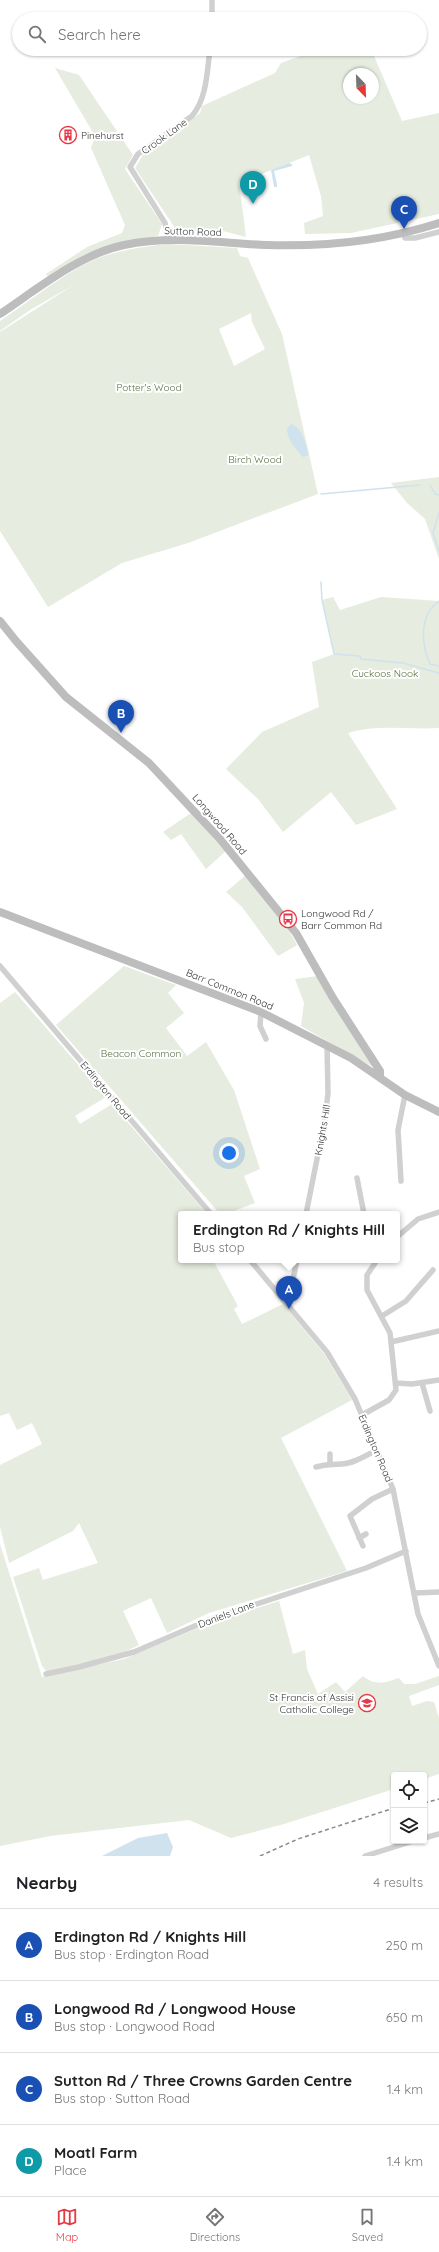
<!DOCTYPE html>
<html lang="en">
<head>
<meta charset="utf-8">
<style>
	body { margin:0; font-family:Quicksand,sans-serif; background:#f2f2f2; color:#202124 }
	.controls { position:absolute; right:12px; bottom:12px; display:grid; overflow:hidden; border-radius:4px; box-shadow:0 1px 3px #0004 }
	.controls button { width:36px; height:36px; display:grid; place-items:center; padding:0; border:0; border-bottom:1px solid #e0e0e0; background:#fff; color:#202124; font:20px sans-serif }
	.compass { position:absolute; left:343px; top:68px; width:36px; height:36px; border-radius:50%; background:#fff; box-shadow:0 1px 3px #0004; rotate:157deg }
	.you { position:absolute; left:229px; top:1153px; width:14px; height:14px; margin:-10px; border:3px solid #fff; border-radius:50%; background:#1a73e8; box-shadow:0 0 0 6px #1a73e833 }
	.badge { display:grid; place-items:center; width:26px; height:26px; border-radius:50%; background:#e63946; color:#fff; font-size:13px; font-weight:700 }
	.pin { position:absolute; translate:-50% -33px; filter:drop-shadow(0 1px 2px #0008) }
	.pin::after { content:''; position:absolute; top:21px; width:14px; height:12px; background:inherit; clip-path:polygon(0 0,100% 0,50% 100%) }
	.popup { position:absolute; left:178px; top:1211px; width:222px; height:52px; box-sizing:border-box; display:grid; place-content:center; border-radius:4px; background:#fff; filter:drop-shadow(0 1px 3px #0005); font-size:13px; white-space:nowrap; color:#757577 }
	.popup b { font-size:15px; color:#202124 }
	.popup::after { content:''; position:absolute; left:50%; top:100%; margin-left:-8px; border:8px solid transparent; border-top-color:#fff }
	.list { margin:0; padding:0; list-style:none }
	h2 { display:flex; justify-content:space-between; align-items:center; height:52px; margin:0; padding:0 16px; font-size:17px }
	h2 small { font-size:13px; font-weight:400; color:#757577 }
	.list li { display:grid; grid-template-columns:26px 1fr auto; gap:12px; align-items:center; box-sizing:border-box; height:72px; padding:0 16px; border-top:1px solid #e0e0e0 }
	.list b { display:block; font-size:15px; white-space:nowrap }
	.list p { margin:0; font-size:13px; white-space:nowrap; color:#757577 }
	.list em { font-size:13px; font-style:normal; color:#757577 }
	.icon { flex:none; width:22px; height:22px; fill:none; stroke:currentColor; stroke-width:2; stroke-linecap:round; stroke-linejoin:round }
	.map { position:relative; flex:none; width:439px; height:1856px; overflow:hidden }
	.search { position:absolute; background:#fff; box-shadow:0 1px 3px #0004; left:12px; right:12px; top:12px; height:44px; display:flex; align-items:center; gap:10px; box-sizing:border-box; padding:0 14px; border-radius:22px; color:#757577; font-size:15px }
	.sheet { height:340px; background:#fff }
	nav { display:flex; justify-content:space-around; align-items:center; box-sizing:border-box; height:56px; border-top:1px solid #e0e0e0; background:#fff; font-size:11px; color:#757577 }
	nav a { display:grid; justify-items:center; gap:2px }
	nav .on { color:#e63946 }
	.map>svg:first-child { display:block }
	.green { fill:#e6ecdf; fill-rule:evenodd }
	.water { fill:#cfe2ee }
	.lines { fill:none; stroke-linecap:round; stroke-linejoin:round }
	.stream { stroke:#cfe2ee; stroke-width:1.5 }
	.street { stroke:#d0d0d0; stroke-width:5.5 }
	.secondary { stroke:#bdbdbd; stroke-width:8 }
	.rail { stroke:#888; stroke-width:1.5; stroke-dasharray:4 3; stroke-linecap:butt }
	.labels { text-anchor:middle; stroke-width:4; stroke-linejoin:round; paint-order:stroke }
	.poi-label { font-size:10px; fill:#333; stroke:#fff; text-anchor:start }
	.street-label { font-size:10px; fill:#333; stroke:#fff }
	.park-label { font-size:10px; fill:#56703f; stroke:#fff }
</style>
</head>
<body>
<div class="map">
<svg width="439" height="1856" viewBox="0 0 439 1856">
	<rect width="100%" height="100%" fill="#fff"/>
	<!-- green -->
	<path class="green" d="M 321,49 L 371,49 L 402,121 L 439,113 L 439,214 L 351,233 L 305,234 L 304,223 L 323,216 L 321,196 L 309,155 L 239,183 L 246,237 L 223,231 L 177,231 L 135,168 L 143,155 L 200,113 L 202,106 L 275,73 L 281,63 ZM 349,74 L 373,74 L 373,98 L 349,98 Z
		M 55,68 L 79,75 L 133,155 L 125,169 L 162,224 L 158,236 L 120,242 L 84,256 L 48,277 L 46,274 L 87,247 L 122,233 L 125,225 L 91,148 L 95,136 Z
		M 167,244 L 237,248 L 240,256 L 248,258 L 282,334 L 318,494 L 188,543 L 122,563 L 48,607 L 0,531 L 0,332 L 75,284 L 30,310 L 0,331 L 0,321 C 29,302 66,271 98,258 C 120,250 143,247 167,244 ZM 251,313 L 252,322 L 265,349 L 234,366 L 219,329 Z
		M 439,477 L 439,559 L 425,519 L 407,503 L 391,483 Z
		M 333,597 L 340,610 L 381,597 L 439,601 L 439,728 C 409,730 378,724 348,733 L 397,809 L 356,825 L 331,792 L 283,832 L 258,799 L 226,769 L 262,732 L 319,707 L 312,662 L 334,654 L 322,600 Z
		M 191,813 L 226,851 L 206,869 L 181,834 L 171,840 L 163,832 Z
		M 246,875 L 289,931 L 297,945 L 278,956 L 242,907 L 226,892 Z
		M 124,966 L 176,985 L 168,993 L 184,1013 L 166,1028 L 187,1056 L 206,1042 L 234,1090 L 260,1169 L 244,1176 L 255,1203 L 226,1214 L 220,1214 L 56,1025 Z
		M 318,976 L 330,1001 L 373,1065 L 371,1066 L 301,1026 L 304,1003 L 295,979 Z
		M 15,992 L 106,1097 L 75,1116 L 80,1124 L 112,1104 L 207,1214 L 181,1214 L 181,1260 L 213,1260 L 238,1306 L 234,1309 L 242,1324 L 283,1304 L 325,1355 L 352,1400 L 281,1438 L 347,1571 L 209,1613 L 167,1633 L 151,1598 L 123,1611 L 139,1645 L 116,1656 L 51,1671 L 46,1671 L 42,1666 L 13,1577 L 39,1568 L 43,1580 L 98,1563 L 79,1523 L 73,1531 L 9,1563 L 0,1527 L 0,1465 L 42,1444 L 32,1423 L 17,1430 L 9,1413 L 0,1416 L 0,1003 Z
		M 0,1544 L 42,1677 L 124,1659 L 210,1623 L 279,1601 L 293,1654 L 305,1650 L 307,1669 L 318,1694 L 336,1682 L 345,1692 L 363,1676 C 375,1686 385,1683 399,1678 L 404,1684 L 415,1684 L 439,1676 L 439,1685 L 409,1696 L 412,1706 L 427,1701 L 434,1702 L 439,1718 L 439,1774 L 424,1779 L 424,1775 L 394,1775 L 394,1789 L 284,1824 L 231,1838 L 189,1820 L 50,1836 L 0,1846 Z"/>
	<!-- water -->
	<path class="water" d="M 289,163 L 292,164 L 292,166 L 274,171 L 277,184 L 277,187 L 274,187 L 271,170 Z
		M 291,424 C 304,428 305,444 309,455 L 303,457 C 296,450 287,439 287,429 Z
		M 167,1833 L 173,1847 L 170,1856 L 102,1856 L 138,1838 Z"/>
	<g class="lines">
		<!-- stream -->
		<path class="stream" d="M 430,485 L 435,494 L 439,495
			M 321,494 L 420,485
			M 439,513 L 433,533 L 439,551
			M 321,582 L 322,600 L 334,654 L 360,656 L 361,659 L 403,663 L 439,673
			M 439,601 C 419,615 421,644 430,664 L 439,666"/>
		<!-- street -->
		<path class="street" d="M 212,19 L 212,0
			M 403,233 L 405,238 L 415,238 L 439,232
			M 168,239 L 165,223 L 130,167 L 138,154 L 192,116 C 207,98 207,72 210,49
			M 0,966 L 211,1214
			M 261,1012 L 260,1026 L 266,1039
			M 357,1178 L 364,1214
			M 401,1181 L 398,1130 L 405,1095
			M 306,1214 L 325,1119 L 328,1093 L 327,1045
			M 397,1237 L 418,1219 L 439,1212
			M 250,1260 L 327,1352 L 355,1399 L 393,1489 L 418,1614 L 439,1666
			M 283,1298 L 291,1289 L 297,1260
			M 382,1316 L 406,1301 L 433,1270
			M 391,1342 L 439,1331
			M 396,1383 L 412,1384 L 439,1380
			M 422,1383 L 430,1411
			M 362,1415 L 389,1400 L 396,1390 L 390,1333 L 367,1290 L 367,1275 L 377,1260
			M 330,1463 L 330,1454
			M 316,1467 C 327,1464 331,1465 341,1464 C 353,1464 367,1455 377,1450
			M 359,1538 L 366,1534
			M 363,1546 L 350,1516 L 372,1499 L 393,1489
			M 415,1593 L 439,1592
			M 46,1674 L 79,1667 L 134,1652 L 211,1619 L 366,1568 L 406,1551
			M 424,1838 L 439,1834
			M 365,1856 L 413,1841"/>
		<!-- secondary -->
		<path class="secondary" d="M 0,314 C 36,290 80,254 124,245 C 172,235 218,243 266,245 C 324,247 383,241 439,223
			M 0,621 L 16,641 L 66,697 L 149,763 L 220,839 L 296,933 L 333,998 L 380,1071 L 380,1076
			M 0,912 L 261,1012 L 351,1058 L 405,1095 L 439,1112"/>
		<!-- rail -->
		<path class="rail" d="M 424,1803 L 439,1799
			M 260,1856 L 298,1839 L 394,1808"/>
	</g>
	<!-- icons -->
	<defs>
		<g id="building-ring" transform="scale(0.9)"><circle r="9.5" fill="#fff" stroke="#e63946" stroke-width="1.5"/><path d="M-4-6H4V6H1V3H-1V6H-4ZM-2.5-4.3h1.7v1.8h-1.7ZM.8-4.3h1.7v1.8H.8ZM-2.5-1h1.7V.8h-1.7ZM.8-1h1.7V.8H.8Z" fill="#e63946"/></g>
		<g id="bus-ring" transform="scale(0.9)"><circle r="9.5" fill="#fff" stroke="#e63946" stroke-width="1.5"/><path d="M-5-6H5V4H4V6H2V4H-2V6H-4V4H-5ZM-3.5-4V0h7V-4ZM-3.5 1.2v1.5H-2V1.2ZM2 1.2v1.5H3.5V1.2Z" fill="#e63946"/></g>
		<g id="school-ring" transform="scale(0.9)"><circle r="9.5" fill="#fff" stroke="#e63946" stroke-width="1.5"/><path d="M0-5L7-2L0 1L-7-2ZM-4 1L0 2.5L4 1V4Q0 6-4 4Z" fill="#e63946"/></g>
	</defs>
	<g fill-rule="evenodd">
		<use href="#building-ring" x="68" y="135"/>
		<use href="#bus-ring" x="288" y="919"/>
		<use href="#school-ring" x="367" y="1703"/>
	</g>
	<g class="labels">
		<!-- poi labels -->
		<g class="poi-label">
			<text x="81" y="139">Pinehurst</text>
			<text x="301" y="917">Longwood Rd /<tspan x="301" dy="12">Barr Common Rd</tspan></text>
			<text x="354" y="1701" text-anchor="end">St Francis of Assisi<tspan x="354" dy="12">Catholic College</tspan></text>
		</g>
		<!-- street labels -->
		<g class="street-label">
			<text transform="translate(164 136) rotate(-36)" y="4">Crook Lane</text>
			<text transform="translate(193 231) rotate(2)" y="4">Sutton Road</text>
			<text transform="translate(220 824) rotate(49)" y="4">Longwood Road</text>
			<text transform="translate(230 989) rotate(22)" y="4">Barr Common Road</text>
			<text transform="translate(106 1090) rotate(50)" y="4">Erdington Road</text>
			<text transform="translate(322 1130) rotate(-80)" y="4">Knights Hill</text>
			<text transform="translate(376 1448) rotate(67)" y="4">Erdington Road</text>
			<text transform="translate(226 1614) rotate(-21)" y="4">Daniels Lane</text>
		</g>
		<!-- park labels -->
		<g class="park-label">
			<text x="149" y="391">Potter's Wood</text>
			<text x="255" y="463">Birch Wood</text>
			<text x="385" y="677">Cuckoos Nook</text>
			<text x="141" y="1057">Beacon Common</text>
		</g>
	</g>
</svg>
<div class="controls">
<button><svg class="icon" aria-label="locate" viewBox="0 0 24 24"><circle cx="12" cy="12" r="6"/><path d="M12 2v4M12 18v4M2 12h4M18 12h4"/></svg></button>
<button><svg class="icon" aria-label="layers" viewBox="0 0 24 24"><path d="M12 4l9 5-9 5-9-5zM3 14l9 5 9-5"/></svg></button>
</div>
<svg class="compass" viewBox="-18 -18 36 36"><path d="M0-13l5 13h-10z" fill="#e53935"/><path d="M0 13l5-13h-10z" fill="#757577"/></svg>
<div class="you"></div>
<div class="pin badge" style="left:289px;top:1309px;background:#1a4fb4">A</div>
<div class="popup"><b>Erdington Rd / Knights Hill</b>Bus stop</div>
<div class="pin badge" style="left:121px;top:733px;background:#1a4fb4">B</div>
<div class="pin badge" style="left:404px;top:229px;background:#1a4fb4">C</div>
<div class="pin badge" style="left:253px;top:204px;background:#0f9aa8">D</div>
<div class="search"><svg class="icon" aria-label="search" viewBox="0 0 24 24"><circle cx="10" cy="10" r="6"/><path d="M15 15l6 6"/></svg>Search here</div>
</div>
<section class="sheet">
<h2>Nearby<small>4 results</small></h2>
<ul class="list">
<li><span class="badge" style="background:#1a4fb4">A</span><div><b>Erdington Rd / Knights Hill</b><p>Bus stop · Erdington Road</p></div><em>250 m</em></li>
<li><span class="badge" style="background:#1a4fb4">B</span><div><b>Longwood Rd / Longwood House</b><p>Bus stop · Longwood Road</p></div><em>650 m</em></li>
<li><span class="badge" style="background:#1a4fb4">C</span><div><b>Sutton Rd / Three Crowns Garden Centre</b><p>Bus stop · Sutton Road</p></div><em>1.4 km</em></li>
<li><span class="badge" style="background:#0f9aa8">D</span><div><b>Moatl Farm</b><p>Place</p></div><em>1.4 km</em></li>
</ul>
</section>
<nav>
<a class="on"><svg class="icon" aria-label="map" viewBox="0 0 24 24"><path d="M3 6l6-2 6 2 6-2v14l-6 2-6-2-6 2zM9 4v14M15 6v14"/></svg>Map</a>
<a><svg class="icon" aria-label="directions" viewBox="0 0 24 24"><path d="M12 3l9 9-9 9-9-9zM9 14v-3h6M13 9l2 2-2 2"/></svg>Directions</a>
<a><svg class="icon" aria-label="saved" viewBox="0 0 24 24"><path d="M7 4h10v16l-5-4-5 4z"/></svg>Saved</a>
</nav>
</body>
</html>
